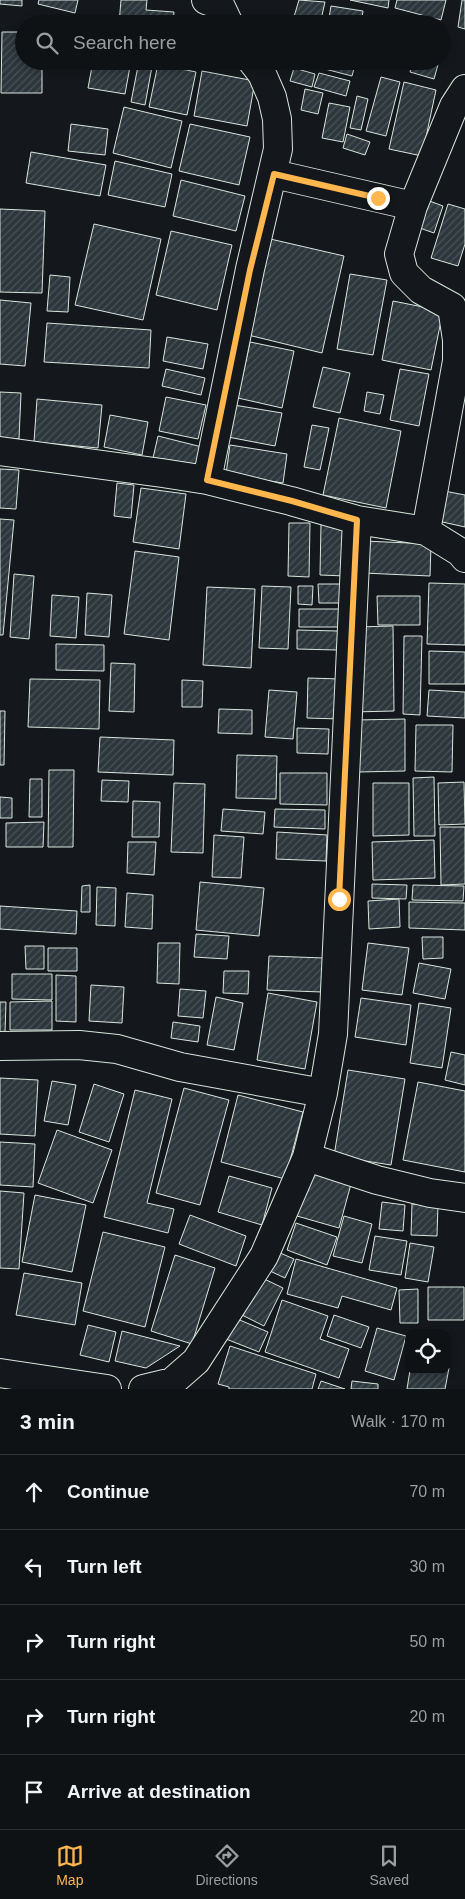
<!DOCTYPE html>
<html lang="en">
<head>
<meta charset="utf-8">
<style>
	body { margin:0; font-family:Helvetica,sans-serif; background:#181b1e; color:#f1f3f6 }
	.controls { position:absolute; right:15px; bottom:15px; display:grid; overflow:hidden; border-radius:10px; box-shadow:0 2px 8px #0003 }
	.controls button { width:45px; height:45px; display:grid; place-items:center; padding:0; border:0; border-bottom:1px solid #2f3234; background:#0f1215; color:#f1f3f6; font:25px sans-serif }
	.stop { position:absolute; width:15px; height:15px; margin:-11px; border:4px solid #ffb74d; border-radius:50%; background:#fff }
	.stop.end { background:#ffb74d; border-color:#fff; box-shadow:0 1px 5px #0008 }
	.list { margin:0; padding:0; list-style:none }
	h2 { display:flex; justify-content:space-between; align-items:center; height:65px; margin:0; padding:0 20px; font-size:21px }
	h2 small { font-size:16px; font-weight:400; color:#9b9ea0 }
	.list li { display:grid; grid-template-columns:32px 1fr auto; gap:15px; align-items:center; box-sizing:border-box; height:75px; padding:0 20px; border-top:1px solid #2f3234 }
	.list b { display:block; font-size:19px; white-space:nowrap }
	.list em { font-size:16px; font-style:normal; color:#9b9ea0 }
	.icon { flex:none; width:28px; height:28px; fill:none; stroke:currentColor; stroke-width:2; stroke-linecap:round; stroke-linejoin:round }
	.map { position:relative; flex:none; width:465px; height:1389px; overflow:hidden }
	.search { position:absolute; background:#0f1215; box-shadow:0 2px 8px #0003; left:15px; right:15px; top:15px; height:55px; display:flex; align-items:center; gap:12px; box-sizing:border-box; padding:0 18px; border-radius:28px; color:#9b9ea0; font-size:19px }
	.sheet { height:440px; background:#0f1215 }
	nav { display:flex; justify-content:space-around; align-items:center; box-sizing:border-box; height:70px; border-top:1px solid #2f3234; background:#0f1215; font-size:14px; color:#9b9ea0 }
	nav a { display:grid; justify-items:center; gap:2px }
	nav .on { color:#ffb74d }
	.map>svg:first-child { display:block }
	.building { fill:url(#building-hatch); stroke:#d8e6dc }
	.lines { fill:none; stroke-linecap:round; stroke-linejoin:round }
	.minor-casing { stroke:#d8e6dc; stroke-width:30 }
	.minor { stroke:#14181c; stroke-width:28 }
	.route { stroke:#ffb74d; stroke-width:6 }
</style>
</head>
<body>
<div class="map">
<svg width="465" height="1389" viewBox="0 0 465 1389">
	<defs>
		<pattern id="building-hatch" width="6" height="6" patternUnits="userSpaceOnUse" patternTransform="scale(1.25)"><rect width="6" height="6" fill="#2c363c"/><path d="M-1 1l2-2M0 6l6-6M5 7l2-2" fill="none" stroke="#4a5358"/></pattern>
	</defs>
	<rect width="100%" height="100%" fill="#14181c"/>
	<!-- building -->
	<path class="building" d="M 0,0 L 22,0 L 22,6 L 0,4 Z
		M 39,0 L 78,0 L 75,13 L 38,4 Z
		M 121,0 L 147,0 L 146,10 L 174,12 L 173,24 L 119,24 Z
		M 299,0 L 325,2 L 320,24 L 308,24 L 293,20 Z
		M 350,0 L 389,0 L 388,8 Z
		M 397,0 L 446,0 L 441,20 L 395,8 Z
		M 462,0 L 465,0 L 465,29 L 458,27 Z
		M 331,6 L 363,11 L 361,24 L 328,24 Z
		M 2,32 L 24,32 L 24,61 L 42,61 L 42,93 L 1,93 Z
		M 93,61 L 131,61 L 125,94 L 88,88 Z
		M 139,61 L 153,61 L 145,105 L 131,102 Z
		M 281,61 L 312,61 L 311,69 Z
		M 318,61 L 356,61 L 352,76 L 317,67 Z
		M 413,61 L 439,61 L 434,79 L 410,72 Z
		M 158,64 L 196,72 L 187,115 L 149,107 Z
		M 294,68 L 315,74 L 312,87 L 290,81 Z
		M 202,71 L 255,81 L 247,126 L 194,116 Z
		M 319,73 L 350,81 L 346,96 L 314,87 Z
		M 381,77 L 400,82 L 386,136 L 366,131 Z
		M 404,82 L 436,90 L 422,156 L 389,149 Z
		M 305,89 L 323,93 L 318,114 L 301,110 Z
		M 357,96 L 368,99 L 361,130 L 350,128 Z
		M 329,103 L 350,107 L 343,142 L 322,138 Z
		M 124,107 L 182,121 L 171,168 L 113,153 Z
		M 71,124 L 108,129 L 105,155 L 68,151 Z
		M 190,124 L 250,137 L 239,185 L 179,171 Z
		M 347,134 L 370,142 L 365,155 L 343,148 Z
		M 31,152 L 106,165 L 100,196 L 26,183 Z
		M 115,161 L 172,174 L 165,207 L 108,195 Z
		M 181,180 L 245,196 L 236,231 L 173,216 Z
		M 424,199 L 443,206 L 434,233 L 414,226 Z
		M 448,204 L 465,209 L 465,244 L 458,266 L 431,258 Z
		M 0,209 L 45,211 L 42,293 L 0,292 Z
		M 94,224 L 161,239 L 143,320 L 75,305 Z
		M 171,231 L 232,245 L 217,310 L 156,295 Z
		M 266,238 L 344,256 L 322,353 L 244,334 Z
		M 350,274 L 387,280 L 373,355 L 337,349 Z
		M 50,275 L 70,277 L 68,312 L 47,311 Z
		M 0,300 L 31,303 L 25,366 L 0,364 Z
		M 393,301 L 443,311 L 431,370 L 382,360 Z
		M 47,323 L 151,330 L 149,368 L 44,362 Z
		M 167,337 L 208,344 L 203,369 L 163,361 Z
		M 250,342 L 294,351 L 282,408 L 238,398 Z
		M 323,367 L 350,373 L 340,413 L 313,407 Z
		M 166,369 L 205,378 L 201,395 L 162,386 Z
		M 400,369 L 429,374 L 419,426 L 390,420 Z
		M 0,392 L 21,393 L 19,439 L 0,438 Z
		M 367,392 L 384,395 L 380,414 L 364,411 Z
		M 166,397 L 206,405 L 198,439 L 159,431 Z
		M 37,399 L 102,405 L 98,448 L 34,442 Z
		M 234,405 L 282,413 L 275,446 L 228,437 Z
		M 110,415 L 148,422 L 142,455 L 104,447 Z
		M 339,418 L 401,431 L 386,508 L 323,495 Z
		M 312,425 L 329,428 L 320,470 L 304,467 Z
		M 158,436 L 202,447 L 197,468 L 153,458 Z
		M 230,445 L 287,454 L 283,483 L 226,474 Z
		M 0,469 L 19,470 L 16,509 L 0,508 Z
		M 117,483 L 134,485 L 131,518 L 114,516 Z
		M 141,488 L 186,494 L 179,549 L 133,542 Z
		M 444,491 L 465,495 L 465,527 L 438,521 Z
		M 0,519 L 14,520 L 3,635 L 0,635 Z
		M 289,523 L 310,523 L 309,577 L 288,576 Z
		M 321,524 L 347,525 L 346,576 L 320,575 Z
		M 364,541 L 431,544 L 430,576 L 363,573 Z
		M 135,551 L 179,557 L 169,640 L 124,634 Z
		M 14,574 L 34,576 L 29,639 L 10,637 Z
		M 429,583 L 465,584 L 465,645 L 427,644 Z
		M 318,584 L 341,584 L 341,603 L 319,603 Z
		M 262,586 L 291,587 L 288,649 L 259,648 Z
		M 298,586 L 313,586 L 312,605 L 298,604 Z
		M 207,587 L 255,589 L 251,668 L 203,665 Z
		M 87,593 L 112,595 L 109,637 L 85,635 Z
		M 52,595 L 79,597 L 76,638 L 50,636 Z
		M 377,596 L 420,596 L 420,625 L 378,625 Z
		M 299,609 L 339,609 L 339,627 L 299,627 Z
		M 393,626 L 394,711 L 352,712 L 355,627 Z
		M 297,630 L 338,631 L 337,650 L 297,649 Z
		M 404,636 L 422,636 L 420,715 L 403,714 Z
		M 56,644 L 104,645 L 104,671 L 56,670 Z
		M 429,651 L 465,652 L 465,684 L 429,684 Z
		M 111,663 L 135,664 L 134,712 L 109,711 Z
		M 308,678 L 341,679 L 340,719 L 307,718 Z
		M 30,679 L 100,680 L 99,729 L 28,727 Z
		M 182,680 L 203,681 L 202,707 L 182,707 Z
		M 269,690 L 297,692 L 293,739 L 265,737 Z
		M 429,690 L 465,692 L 465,718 L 427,716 Z
		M 219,709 L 252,710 L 252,734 L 218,733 Z
		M 0,711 L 5,711 L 4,765 L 0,765 Z
		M 405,719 L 405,771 L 358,772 L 357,720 Z
		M 416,725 L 453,725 L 452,772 L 415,771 Z
		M 297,728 L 329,729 L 328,754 L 297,753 Z
		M 100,737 L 174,740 L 173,775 L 98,772 Z
		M 237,755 L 277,756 L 276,799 L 236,798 Z
		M 49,770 L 74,770 L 73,847 L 48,847 Z
		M 280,773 L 327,773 L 327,805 L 280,804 Z
		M 434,777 L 435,836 L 414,836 L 413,778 Z
		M 30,779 L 42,779 L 42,817 L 29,817 Z
		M 102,780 L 129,781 L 128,802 L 101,801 Z
		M 464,782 L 465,824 L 439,825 L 438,783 Z
		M 174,783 L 205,784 L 203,853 L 171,852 Z
		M 373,783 L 409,783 L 409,835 L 373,836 Z
		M 0,797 L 12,798 L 12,818 L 0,818 Z
		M 133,801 L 160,802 L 159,837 L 132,837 Z
		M 223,809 L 265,812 L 263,834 L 221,831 Z
		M 275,809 L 325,810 L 325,829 L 274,827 Z
		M 44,822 L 43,847 L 6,847 L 6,823 Z
		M 440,827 L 465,827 L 465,884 L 441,885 Z
		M 277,832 L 327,835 L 326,861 L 276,859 Z
		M 214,835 L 244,837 L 241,878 L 212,877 Z
		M 434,840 L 435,878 L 373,880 L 372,842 Z
		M 128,842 L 156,842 L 154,875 L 127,873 Z
		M 200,882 L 264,888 L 259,936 L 196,930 Z
		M 372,884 L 407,885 L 406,899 L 372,898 Z
		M 90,885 L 90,912 L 81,912 L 82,886 Z
		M 413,885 L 464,886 L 463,901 L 412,900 Z
		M 97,887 L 116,888 L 115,926 L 96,925 Z
		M 127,893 L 153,895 L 152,929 L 125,927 Z
		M 399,899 L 400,927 L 369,929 L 368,901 Z
		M 409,902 L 465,903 L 465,930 L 409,928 Z
		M 0,906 L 77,911 L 76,934 L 0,929 Z
		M 196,934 L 229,936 L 227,959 L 194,957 Z
		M 422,937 L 443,937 L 443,958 L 423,959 Z
		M 158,943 L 180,943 L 179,984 L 157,983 Z
		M 368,943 L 409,948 L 402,995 L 362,990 Z
		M 25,946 L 44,946 L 44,969 L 26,969 Z
		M 48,948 L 77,948 L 77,971 L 48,971 Z
		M 269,956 L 324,958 L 322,992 L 267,990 Z
		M 419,963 L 451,969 L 445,999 L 413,993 Z
		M 224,971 L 249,971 L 248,994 L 223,993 Z
		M 12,974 L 52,974 L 52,1000 L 12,999 Z
		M 56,975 L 76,976 L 76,1022 L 56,1021 Z
		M 91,985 L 124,987 L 122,1023 L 89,1021 Z
		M 180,989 L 206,991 L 203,1018 L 178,1016 Z
		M 268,993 L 317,1002 L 305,1069 L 257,1060 Z
		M 216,997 L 243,1003 L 234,1050 L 207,1045 Z
		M 361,998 L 411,1005 L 406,1045 L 355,1037 Z
		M 52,1001 L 52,1030 L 10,1030 L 10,1002 Z
		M 0,1002 L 6,1002 L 5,1033 L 0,1033 Z
		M 419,1003 L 451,1008 L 442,1068 L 410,1063 Z
		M 173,1022 L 200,1026 L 198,1042 L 171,1038 Z
		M 451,1052 L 465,1055 L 465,1085 L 445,1080 Z
		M 348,1070 L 405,1079 L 391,1165 L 334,1156 Z
		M 0,1078 L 38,1080 L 35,1136 L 0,1134 Z
		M 52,1081 L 76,1085 L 68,1125 L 44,1121 Z
		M 418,1082 L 465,1091 L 465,1172 L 403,1160 Z
		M 94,1084 L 124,1094 L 109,1142 L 79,1132 Z
		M 184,1088 L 229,1100 L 200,1205 L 156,1193 Z
		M 135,1090 L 172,1099 L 147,1203 L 174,1209 L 168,1233 L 104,1217 Z
		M 238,1095 L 303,1112 L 285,1179 L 221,1162 Z
		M 57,1130 L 112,1150 L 93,1203 L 38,1183 Z
		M 0,1142 L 35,1144 L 33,1187 L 0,1185 Z
		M 308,1172 L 351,1184 L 339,1228 L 297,1216 Z
		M 229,1176 L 272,1188 L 262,1225 L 218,1212 Z
		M 0,1191 L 24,1193 L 19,1269 L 0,1268 Z
		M 35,1195 L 86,1205 L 72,1272 L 22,1262 Z
		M 382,1202 L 405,1205 L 403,1231 L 379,1229 Z
		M 412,1204 L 438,1205 L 437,1236 L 411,1235 Z
		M 190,1215 L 246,1236 L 236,1266 L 179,1244 Z
		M 344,1216 L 372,1224 L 362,1263 L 333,1256 Z
		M 296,1223 L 337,1237 L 327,1265 L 287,1250 Z
		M 103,1232 L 165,1247 L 145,1327 L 83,1311 Z
		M 375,1236 L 407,1241 L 401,1275 L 369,1270 Z
		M 410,1243 L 434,1247 L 428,1282 L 405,1278 Z
		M 278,1252 L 294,1259 L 285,1278 L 270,1271 Z
		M 175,1255 L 215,1268 L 192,1344 L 151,1331 Z
		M 296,1259 L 397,1288 L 391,1310 L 342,1296 L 338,1308 L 287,1294 Z
		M 24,1273 L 82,1283 L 75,1325 L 16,1315 Z
		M 256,1275 L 283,1288 L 264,1326 L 238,1313 Z
		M 428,1287 L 464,1287 L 464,1320 L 428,1320 Z
		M 418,1289 L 418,1323 L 400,1323 L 399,1290 Z
		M 282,1300 L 328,1316 L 320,1339 L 349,1349 L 339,1378 L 265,1352 Z
		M 334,1315 L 369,1327 L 361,1348 L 327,1336 Z
		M 235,1318 L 268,1332 L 259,1352 L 226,1339 Z
		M 88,1325 L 116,1332 L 109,1362 L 80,1355 Z
		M 377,1328 L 406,1336 L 394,1380 L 365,1371 Z
		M 122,1331 L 180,1346 L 146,1368 L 115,1361 Z
		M 230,1346 L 316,1374 L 312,1389 L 229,1389 L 229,1387 L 218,1384 Z
		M 446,1367 L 449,1368 L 445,1389 L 407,1389 L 410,1370 L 446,1370 Z
		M 321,1381 L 345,1389 L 318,1389 Z
		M 352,1381 L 378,1384 L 378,1389 L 351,1389 Z"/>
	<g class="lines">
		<!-- minor casing -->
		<g class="minor-casing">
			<path id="minor" d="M 206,0 L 220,5 L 229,24
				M 274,174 L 413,206
				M 0,451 L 162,473 L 207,480 L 291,501 L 357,520 L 426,531 L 460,552 L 465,558
				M 207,480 L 250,269 L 278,149 L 277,119 L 272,97 L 262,74 L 252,61
				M 357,520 L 333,1034 L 323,1093 L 307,1157 L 377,1180 L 430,1193 L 465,1198
				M 426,531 L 457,361 L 457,340 L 452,307 L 421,290 L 404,273 L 399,254 L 413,206 L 454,106 L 465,89
				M 0,1046 L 79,1045 L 117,1049 L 180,1067 L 323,1093
				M 0,1373 L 107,1389
				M 143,1389 L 172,1382 L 196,1361 L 264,1256 L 307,1157"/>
		</g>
		<!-- minor -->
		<use href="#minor" class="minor"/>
	</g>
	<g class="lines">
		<!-- route -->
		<path class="route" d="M 339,899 L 357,520 L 292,501 L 207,480 L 250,270 L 274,174 L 378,198"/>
	</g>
</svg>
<div class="controls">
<button><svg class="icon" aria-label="locate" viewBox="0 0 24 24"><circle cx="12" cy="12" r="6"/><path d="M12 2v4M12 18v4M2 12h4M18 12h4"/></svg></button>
</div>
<div class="stop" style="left:339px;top:899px"></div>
<div class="stop end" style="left:378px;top:198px"></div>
<div class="search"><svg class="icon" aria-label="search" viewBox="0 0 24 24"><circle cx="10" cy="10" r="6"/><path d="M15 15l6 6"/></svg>Search here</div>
</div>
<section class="sheet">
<h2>3 min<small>Walk · 170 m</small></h2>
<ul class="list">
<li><svg class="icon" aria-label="ahead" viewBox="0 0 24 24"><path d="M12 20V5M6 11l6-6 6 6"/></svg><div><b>Continue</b></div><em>70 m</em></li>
<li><svg class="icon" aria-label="left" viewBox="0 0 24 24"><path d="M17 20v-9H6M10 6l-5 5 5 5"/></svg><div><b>Turn left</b></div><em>30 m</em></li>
<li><svg class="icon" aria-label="right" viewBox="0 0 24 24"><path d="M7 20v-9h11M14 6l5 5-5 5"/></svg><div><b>Turn right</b></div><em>50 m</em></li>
<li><svg class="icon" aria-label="right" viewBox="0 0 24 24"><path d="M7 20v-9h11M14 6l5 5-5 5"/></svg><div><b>Turn right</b></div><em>20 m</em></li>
<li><svg class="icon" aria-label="arrive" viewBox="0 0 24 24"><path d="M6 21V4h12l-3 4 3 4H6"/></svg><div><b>Arrive at destination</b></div></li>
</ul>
</section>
<nav>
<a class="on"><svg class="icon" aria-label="map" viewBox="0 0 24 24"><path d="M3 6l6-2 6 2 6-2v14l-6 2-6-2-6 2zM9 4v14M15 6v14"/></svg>Map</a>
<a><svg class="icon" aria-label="directions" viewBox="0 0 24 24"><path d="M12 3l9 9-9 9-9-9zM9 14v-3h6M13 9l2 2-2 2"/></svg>Directions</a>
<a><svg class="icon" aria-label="saved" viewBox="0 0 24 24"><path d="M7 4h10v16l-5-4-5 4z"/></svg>Saved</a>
</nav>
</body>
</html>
